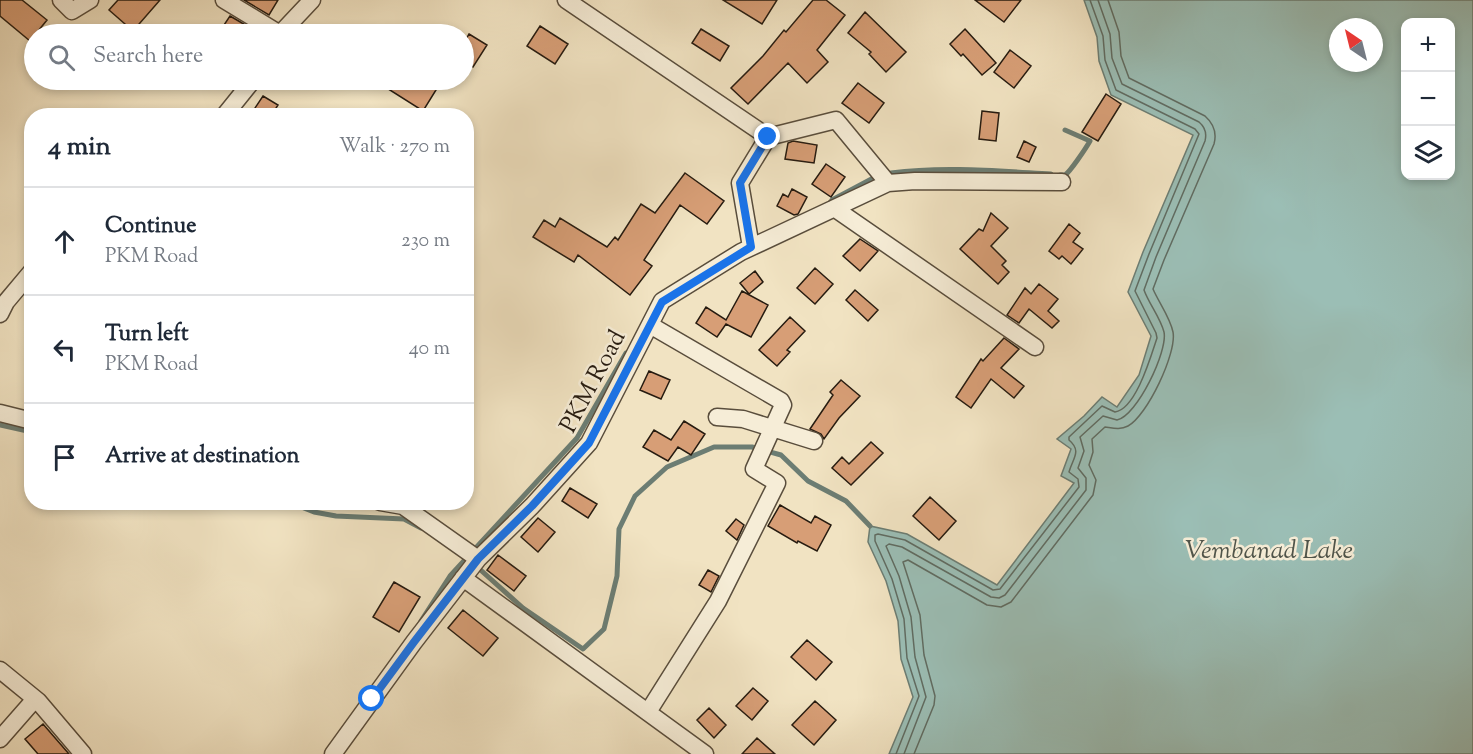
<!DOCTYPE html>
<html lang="en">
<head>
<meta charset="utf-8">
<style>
	body { margin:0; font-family:"Sorts Mill Goudy",serif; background:#f2f2f3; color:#1f2937 }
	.controls { position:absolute; right:18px; top:18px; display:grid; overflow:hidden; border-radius:12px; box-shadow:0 3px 9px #0003 }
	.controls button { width:54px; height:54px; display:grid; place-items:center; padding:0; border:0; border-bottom:2px solid #e0e1e3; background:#fff; color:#1f2937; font:30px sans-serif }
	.compass { position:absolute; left:1329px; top:18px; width:54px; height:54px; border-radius:50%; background:#fff; box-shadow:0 3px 9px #0003; rotate:325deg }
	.stop { position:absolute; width:18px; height:18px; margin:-14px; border:4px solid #1a73e8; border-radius:50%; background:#fff }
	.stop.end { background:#1a73e8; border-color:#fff; box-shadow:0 2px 6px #0008 }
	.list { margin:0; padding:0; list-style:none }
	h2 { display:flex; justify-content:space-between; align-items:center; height:78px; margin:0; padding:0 24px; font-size:26px }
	h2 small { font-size:20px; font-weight:400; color:#747a83 }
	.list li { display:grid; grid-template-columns:39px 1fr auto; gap:18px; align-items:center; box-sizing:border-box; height:108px; padding:0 24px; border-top:2px solid #e0e1e3 }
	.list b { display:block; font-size:22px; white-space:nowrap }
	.list p { margin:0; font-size:20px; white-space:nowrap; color:#747a83 }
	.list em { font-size:20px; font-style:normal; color:#747a83 }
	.icon { flex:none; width:33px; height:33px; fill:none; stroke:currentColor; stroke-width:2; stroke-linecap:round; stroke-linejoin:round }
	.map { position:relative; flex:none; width:1473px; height:754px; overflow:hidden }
	.search { position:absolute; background:#fff; box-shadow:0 3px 9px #0003; left:24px; top:24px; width:450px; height:66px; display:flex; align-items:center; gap:15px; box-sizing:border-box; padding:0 21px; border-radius:33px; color:#747a83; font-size:22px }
	.panel { position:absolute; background:#fff; box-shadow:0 3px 9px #0003; left:24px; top:108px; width:450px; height:402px; border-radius:24px }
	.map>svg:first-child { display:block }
	.water { fill:#9bbeb5; stroke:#6c7d73; stroke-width:1.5; fill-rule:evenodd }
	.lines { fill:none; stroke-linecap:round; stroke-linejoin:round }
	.shore { stroke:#606c62; stroke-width:1.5 }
	.stream { stroke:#6c7d73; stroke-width:5 }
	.building { fill:#d79e76; stroke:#261b10; stroke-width:1.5 }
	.street-casing { stroke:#594d3c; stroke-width:19 }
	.street { stroke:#f6edd7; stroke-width:16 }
	.route { stroke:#1a73e8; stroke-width:8 }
	.labels { text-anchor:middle; stroke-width:5; stroke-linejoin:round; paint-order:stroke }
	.street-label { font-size:24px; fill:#261b10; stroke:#f6edd7 }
	.water-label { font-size:26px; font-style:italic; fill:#4f544a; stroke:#f6edd7 }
</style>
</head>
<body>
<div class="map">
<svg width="1473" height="754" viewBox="0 0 1473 754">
	<rect width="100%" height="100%" fill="#f1e3c2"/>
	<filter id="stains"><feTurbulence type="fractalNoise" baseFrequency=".00333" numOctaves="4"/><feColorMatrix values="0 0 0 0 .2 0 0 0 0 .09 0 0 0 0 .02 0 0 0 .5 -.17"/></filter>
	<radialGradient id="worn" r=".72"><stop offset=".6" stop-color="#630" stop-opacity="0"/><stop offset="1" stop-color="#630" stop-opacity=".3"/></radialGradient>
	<!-- water -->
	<path class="water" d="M 1084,0 L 1473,0 L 1473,754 L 889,754 L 913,697 L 901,659 L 898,621 L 886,581 L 868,542 L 870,526 L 907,534 L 997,585 L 1074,483 L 1061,476 L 1071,449 L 1057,439 L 1084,416 L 1102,397 L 1117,407 L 1139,375 L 1151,336 L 1128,292 L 1143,252 L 1193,135 L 1111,95 L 1099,61 L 1097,37 ZM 1406,22 L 1450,22 L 1450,176 L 1406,176 ZM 1338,27 L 1374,27 L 1374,63 L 1338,63 Z"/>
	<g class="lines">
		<!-- shore -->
		<path class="shore" d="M 896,754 L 919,696 L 907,658 L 904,619 L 892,579 L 875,541 L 875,535 L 878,534 L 905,540 L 993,590 L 1000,589 L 1079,487 L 1078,479 L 1069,472 C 1073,458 1082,451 1069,440 L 1069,437 L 1102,406 L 1115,412 C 1136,409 1151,356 1157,338 L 1156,333 L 1135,291 L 1149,254 L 1199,134 L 1195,129 L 1116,90 L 1105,60 L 1103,36 L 1090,0
			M 904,754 L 926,697 L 915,657 L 911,617 L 899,576 L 886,546 L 889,544 L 902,547 L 991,597 L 999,598 L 1005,595 L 1086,490 L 1086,478 L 1078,468 L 1084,451 L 1080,437 L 1103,416 L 1117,420 C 1137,416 1168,351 1164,332 C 1160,317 1149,304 1144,290 L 1156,257 L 1205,141 C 1207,133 1205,127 1199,122 L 1122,84 L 1112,58 L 1110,34 L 1098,0
			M 914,754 L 934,705 L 935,696 L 924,655 L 920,615 L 903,562 L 908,560 L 987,605 L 1001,607 L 1011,602 L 1093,495 L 1096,480 L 1089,465 L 1093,452 L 1092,439 L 1105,427 C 1113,428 1120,430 1128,426 C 1147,416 1177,353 1173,332 C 1170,317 1159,303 1153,289 L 1164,260 L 1214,144 C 1217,133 1214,124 1205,116 L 1129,78 L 1121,56 L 1119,32 L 1108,0"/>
		<!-- stream -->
		<path class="stream" d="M 891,173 C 943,166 998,171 1051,174
			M 1060,175 L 1065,175 C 1070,172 1086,148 1090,141 L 1065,130
			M 832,200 L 879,175
			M 0,425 L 32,432
			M 289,502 L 314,512 L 336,516 L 404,519 L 421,528
			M 475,565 L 523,608 L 583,649 L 604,629 L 617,576 L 619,529 L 635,496 L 667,467 L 714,447 L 752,447 L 781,455 L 808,481 L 846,501 L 870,526
			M 421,621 L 450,576 L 577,438 L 626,353"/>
	</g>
	<!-- building -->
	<path class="building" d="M 0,0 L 22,0 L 47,20 L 30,41 L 0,16 Z
		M 118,0 L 160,0 L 133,31 L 109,10 Z
		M 244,0 L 278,0 L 269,15 Z
		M 723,0 L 777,0 L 762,24 Z
		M 813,0 L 826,0 L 845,15 L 817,50 L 828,62 L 807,83 L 788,63 L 748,104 L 731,88 L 763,56 L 784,30 L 786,32 Z
		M 975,0 L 1021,0 L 1004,22 Z
		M 865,12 L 906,52 L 886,72 L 869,54 L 871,52 L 848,33 Z
		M 230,16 L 254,30 L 251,34 L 218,34 Z
		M 540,26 L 568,44 L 555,64 L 527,46 Z
		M 701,29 L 729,46 L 720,61 L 692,43 Z
		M 965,29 L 996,63 L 982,75 L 963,54 L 961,56 L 950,44 Z
		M 469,34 L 487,45 L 473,67 L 464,61 L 464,43 Z
		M 1010,50 L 1031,66 L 1014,88 L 994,72 Z
		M 374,80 L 420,80 L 436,90 L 423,111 Z
		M 858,83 L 884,103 L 869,123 L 842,103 Z
		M 1106,94 L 1121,104 L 1098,141 L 1082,132 Z
		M 263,96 L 278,105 L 271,116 L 261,116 L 253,111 Z
		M 982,111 L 999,113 L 996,141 L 979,139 Z
		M 793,141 L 817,145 L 814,163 L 785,159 L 788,143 Z
		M 1024,141 L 1036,147 L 1029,162 L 1017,157 Z
		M 826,164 L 845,177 L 831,197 L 812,184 Z
		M 685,173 L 724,201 L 707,224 L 680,205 L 644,260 L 652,266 L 630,295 L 578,255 L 574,262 L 533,237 L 544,220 L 555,227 L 560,218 L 607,247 L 615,237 L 618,240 L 641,204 L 655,213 Z
		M 792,189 L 807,197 L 798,214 L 794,215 L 777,206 L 783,194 L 788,197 Z
		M 991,213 L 1008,228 L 991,246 L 1006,261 L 1002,265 L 1009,272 L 998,284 L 960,249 L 979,229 L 983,231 Z
		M 1069,224 L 1080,233 L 1073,242 L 1083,249 L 1071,264 L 1062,256 L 1059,259 L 1049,251 Z
		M 860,239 L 878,251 L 860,271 L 843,256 Z
		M 815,268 L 833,284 L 815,304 L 797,288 Z
		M 755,271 L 763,282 L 749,294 L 740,283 Z
		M 1039,284 L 1058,299 L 1048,311 L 1059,321 L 1052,328 L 1029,309 L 1019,323 L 1007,315 L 1025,288 L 1031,294 Z
		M 855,290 L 878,310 L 868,321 L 846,300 Z
		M 742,291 L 768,305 L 751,337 L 726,324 L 717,337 L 696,323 L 706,307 L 726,320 Z
		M 790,317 L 805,331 L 787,350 L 790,352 L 777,366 L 759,350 Z
		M 1004,338 L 1019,349 L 1001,368 L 1024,386 L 1014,398 L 991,379 L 971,408 L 956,397 L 981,359 L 983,361 Z
		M 649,371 L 670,380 L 661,399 L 640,390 Z
		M 841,380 L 860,396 L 839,418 L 824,439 L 821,434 L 810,429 L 833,395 L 830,392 Z
		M 684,421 L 705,434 L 691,455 L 678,447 L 668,461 L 643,447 L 654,430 L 671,440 Z
		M 871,442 L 883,453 L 851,485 L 832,468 L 842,457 L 849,464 Z
		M 570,488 L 597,504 L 588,518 L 562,501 Z
		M 930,497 L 956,521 L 939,540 L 913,516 Z
		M 780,505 L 811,523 L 815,516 L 831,525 L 817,551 L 798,541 L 797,543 L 768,526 Z
		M 538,518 L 555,532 L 538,552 L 521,537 Z
		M 736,519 L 744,525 L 737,540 L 726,531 Z
		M 498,555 L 526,576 L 514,591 L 487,570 Z
		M 708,570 L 719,576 L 711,592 L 699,585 Z
		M 394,582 L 420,597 L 399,632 L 373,617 Z
		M 463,610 L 498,638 L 483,656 L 448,628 Z
		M 807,640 L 832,662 L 816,680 L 791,657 Z
		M 753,688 L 768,701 L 752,720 L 736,706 Z
		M 815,701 L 836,720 L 814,745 L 792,725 Z
		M 709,708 L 726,725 L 714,738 L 697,720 Z
		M 43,724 L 69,754 L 38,754 L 25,739 Z
		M 757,738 L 775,754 L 742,754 Z"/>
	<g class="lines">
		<!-- street casing -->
		<g class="street-casing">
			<path id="street" d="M 61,0 L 72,11 L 90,0
				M 224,0 L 280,34
				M 566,0 L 768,137 L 740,183 L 751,247
				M 280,34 L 312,0
				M 224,116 L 253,80
				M 768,137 L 836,120 L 888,183
				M 834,208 L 1035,347
				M 0,314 L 6,302 L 32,271
				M 0,413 L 32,421
				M 717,417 L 743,419 L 814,441
				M 380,502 L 403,506 L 478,559
				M 463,578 L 705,754
				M 0,670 L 38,701 L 83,754
				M 648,712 L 718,601 L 777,483 L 754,469 L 783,405 L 781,401 L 650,325
				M 0,739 L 35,699
				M 333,754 L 414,642 L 478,559 L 532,506 L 589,443 L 662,301 L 741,252 L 888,183 L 915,181 L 1062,182"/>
		</g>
		<!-- street -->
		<use href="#street" class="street"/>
	</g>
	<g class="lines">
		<!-- route -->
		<path class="route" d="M 372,699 L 414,642 L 478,559 L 532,506 L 589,443 L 662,302 L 751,247 L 740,183 L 768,137"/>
	</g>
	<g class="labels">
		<!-- street labels -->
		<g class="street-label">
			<text transform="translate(592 381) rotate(-62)" y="8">PKM Road</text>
		</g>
		<!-- water labels -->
		<g class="water-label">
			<text x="1269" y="558">Vembanad Lake</text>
		</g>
	</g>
	<rect width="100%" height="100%" filter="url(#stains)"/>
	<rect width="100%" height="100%" fill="url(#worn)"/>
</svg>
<div class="controls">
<button>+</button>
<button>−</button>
<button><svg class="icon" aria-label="layers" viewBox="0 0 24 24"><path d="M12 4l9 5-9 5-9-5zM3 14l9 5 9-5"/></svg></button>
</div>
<svg class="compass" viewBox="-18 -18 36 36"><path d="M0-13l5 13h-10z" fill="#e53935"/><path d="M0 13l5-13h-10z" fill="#747a83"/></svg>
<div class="stop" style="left:372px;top:699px"></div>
<div class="stop end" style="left:768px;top:137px"></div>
<div class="search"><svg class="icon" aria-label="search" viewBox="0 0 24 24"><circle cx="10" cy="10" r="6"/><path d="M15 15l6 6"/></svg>Search here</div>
<section class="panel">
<h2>4 min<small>Walk · 270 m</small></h2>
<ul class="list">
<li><svg class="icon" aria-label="ahead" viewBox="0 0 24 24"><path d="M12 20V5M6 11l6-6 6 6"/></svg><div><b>Continue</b><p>PKM Road</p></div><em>230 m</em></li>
<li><svg class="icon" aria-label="left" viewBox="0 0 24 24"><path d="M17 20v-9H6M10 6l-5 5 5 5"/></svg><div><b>Turn left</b><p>PKM Road</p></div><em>40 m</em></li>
<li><svg class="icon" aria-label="arrive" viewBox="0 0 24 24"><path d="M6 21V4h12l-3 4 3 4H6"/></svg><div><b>Arrive at destination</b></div></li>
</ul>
</section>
</div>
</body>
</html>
